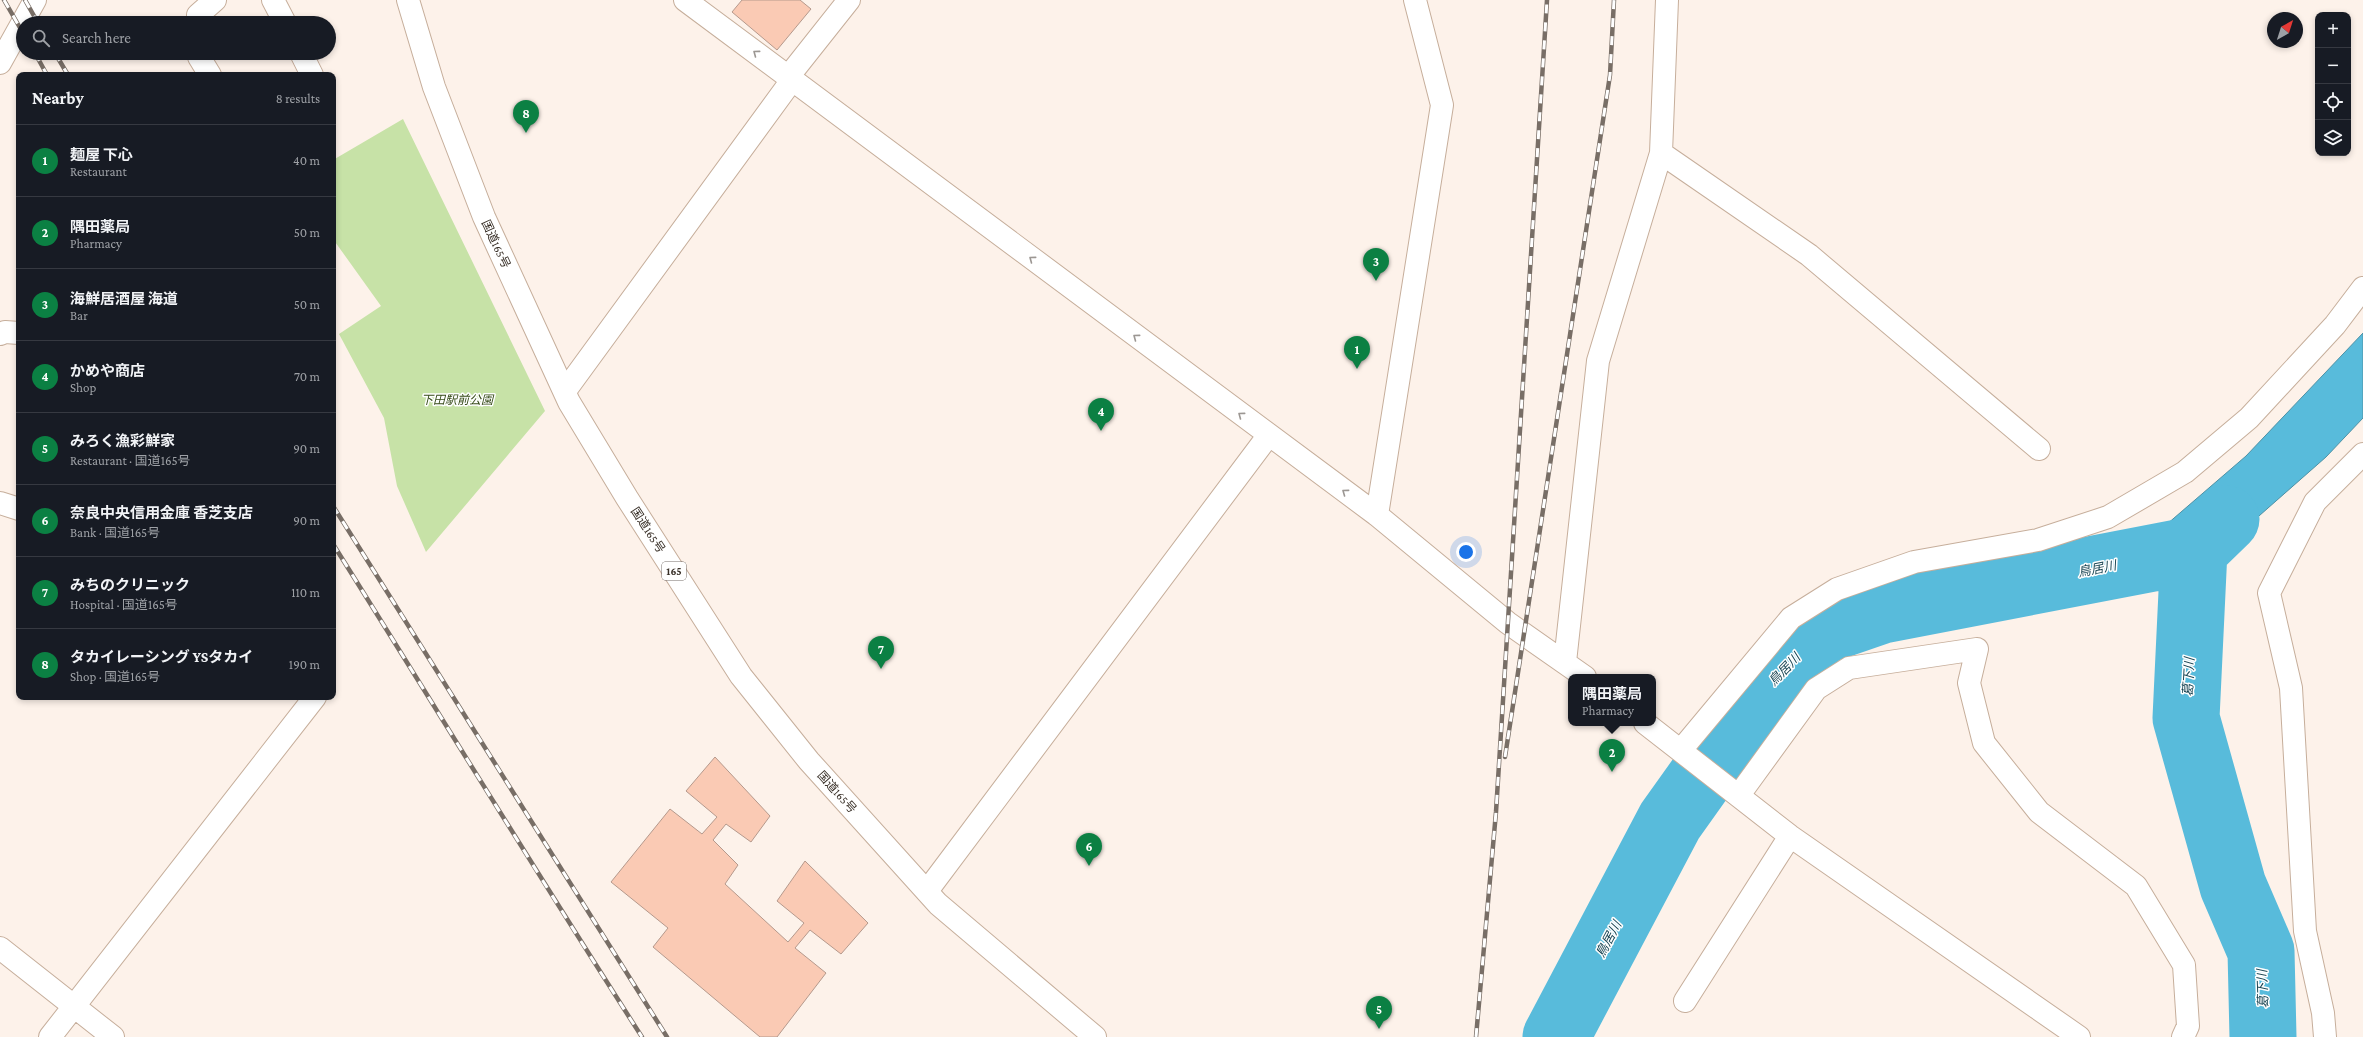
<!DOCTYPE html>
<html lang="en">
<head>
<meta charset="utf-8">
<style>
	body { margin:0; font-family:"Crimson Pro","Noto Sans JP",serif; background:#242831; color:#f1f3f6 }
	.controls { position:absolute; right:12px; top:12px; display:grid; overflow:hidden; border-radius:8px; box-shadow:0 2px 6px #0003 }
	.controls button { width:36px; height:36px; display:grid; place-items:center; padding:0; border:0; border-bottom:1px solid #363941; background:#171b24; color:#f1f3f6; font:20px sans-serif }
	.compass { position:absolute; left:2267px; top:12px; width:36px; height:36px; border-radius:50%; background:#171b24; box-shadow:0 2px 6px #0003; rotate:39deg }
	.you { position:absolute; left:1466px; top:552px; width:14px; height:14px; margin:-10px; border:3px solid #fff; border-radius:50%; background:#1a73e8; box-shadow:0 0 0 6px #1a73e833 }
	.badge { display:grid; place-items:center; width:26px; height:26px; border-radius:50%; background:#0b8043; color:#fff; font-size:13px; font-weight:700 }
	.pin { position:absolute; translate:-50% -33px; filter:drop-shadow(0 1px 2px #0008) }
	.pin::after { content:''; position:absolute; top:21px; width:14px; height:12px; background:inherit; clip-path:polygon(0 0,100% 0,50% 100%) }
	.popup { position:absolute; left:1568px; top:674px; width:88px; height:52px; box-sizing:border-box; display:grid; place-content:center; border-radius:8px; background:#171b24; filter:drop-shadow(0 1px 3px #0005); font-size:13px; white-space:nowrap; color:#9ea1a6 }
	.popup b { font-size:15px; color:#f1f3f6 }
	.popup::after { content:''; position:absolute; left:50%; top:100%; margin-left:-8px; border:8px solid transparent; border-top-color:#171b24 }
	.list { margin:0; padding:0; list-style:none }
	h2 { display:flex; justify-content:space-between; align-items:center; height:52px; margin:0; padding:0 16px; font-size:17px }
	h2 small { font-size:13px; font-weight:400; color:#9ea1a6 }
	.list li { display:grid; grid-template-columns:26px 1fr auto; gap:12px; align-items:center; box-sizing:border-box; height:72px; padding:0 16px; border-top:1px solid #363941 }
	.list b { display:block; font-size:15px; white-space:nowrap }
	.list p { margin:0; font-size:13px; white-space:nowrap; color:#9ea1a6 }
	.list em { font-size:13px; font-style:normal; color:#9ea1a6 }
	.icon { flex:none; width:22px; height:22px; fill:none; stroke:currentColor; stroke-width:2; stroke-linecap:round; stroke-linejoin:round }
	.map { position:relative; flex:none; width:2363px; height:1037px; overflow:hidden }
	.search { position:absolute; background:#171b24; box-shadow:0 2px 6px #0003; left:16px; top:16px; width:320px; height:44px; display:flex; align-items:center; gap:10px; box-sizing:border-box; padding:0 14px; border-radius:22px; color:#9ea1a6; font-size:15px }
	.panel { position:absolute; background:#171b24; box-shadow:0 2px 6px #0003; left:16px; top:72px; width:320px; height:628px; border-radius:8px }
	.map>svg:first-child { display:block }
	.green { fill:#c7e2a7 }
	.water { fill:#58bbdb; stroke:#4e91a5 }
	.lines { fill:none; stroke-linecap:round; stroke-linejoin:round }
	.river { stroke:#58bbdb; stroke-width:67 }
	.building { fill:#facab4; stroke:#b5998c }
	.minor-casing { stroke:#c6ae9b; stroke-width:24 }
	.highway-casing { stroke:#c6ae9b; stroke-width:24 }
	.minor { stroke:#fff; stroke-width:22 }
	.highway { stroke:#fff; stroke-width:22 }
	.rail-casing { stroke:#786e66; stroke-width:4.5 }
	.rail { stroke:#fff; stroke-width:3; stroke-dasharray:9; stroke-linecap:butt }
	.oneway { stroke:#9c9793 }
	.labels { text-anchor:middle; stroke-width:3; stroke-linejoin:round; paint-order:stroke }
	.shield { fill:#fff; stroke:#746d68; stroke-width:1 }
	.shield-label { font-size:11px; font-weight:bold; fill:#382f27 }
	.street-label { font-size:12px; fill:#382f27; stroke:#fff }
	.park-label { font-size:12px; font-style:italic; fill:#344916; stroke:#fff }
	.water-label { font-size:13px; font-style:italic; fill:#1a4654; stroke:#fff }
</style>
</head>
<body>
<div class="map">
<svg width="2363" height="1037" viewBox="0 0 2363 1037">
	<rect width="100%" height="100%" fill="#fdf2ea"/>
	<!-- green -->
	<path class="green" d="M 403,119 L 545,411 L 426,552 L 397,486 L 384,418 L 339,334 L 381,306 L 333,239 L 333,160 Z"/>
	<!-- water -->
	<path class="water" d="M 2363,333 L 2363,418 L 2326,457 L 2226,545 L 2209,586 L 2158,577 L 2159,531 L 2246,456 Z"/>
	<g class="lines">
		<!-- river -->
		<path class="river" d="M 2226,519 L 2194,550 L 2186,718 L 2233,886 L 2261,951 L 2263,1037
			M 1556,1037 L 1670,821 L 1764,689 L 1821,631 L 1882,610 L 2194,550"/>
	</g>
	<!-- building -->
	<path class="building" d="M 742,0 L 800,0 L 811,9 L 777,50 L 732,12 Z
		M 715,757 L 770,816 L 751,842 L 726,824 L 713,840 L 738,865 L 725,884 L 788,942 L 804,923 L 777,901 L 805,861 L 868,923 L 841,954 L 810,930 L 795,948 L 826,973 L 777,1037 L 760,1037 L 653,947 L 668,928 L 611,882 L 670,809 L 702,834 L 717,817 L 686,791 Z"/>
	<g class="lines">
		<!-- minor casing -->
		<g class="minor-casing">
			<path id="minor" d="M 273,0 L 285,23
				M 685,0 L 1377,515 L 1508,623 L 1585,677
				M 198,23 L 198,15 L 215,0
				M 199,53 L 199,57 L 210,75
				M 301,53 L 312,75
				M 788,77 L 849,0
				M 1661,153 L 1809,255 L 2039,449
				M 0,334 L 5,332 L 19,333
				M 565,391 L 792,80
				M 0,503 L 19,509
				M 1377,515 L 1442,105 L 1415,0
				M 1565,662 L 1598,361 L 1661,153 L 1667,0
				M 1645,723 L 1790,836 L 2079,1037
				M 1681,750 L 1791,618 L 1837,589 L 1914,562 L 2038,540 L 2108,517 L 2185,472 L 2249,418 L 2335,325 L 2363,288
				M 1739,795 L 1816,689 L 1849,668 L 1977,649 L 1969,683 L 1984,743 L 2039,812 L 2136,886 L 2184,965 L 2188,1026 L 2183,1037
				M 927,891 L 1268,436
				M 0,948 L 113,1037
				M 1685,1001 L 1790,836
				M 50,1037 L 315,697
				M 2325,1037 L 2323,1013 L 2305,931 L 2291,688 L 2269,593 L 2315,502 L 2363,454"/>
		</g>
		<!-- highway casing -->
		<g class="highway-casing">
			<path id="highway" d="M 408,0 L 434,87 L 484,217 L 569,402 L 627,498 L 741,676 L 809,761 L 938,904 L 1095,1037
				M 0,63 L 35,0"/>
		</g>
		<!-- minor -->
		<use href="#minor" class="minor"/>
		<!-- highway -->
		<use href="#highway" class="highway"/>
		<!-- rail casing -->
		<g class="rail-casing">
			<path id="rail" d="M 4,0 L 23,33
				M 25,0 L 38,23
				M 35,53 L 47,75
				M 55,53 L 68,75
				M 333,506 L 667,1037
				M 333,544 C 436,708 537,874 642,1037
				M 1505,757 L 1610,75 L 1614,0
				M 1476,1037 L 1496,812 L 1547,0"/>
		</g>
		<!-- rail -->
		<use href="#rail" class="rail"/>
	</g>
	<!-- one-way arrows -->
	<defs><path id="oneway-chevron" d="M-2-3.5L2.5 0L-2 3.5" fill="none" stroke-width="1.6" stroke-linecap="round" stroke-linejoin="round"/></defs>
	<g class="oneway">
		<use href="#oneway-chevron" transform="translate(756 53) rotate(-143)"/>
		<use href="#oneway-chevron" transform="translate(1032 259) rotate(-143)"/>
		<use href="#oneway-chevron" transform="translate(1136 337) rotate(-143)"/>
		<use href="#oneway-chevron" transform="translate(1241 415) rotate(-143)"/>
		<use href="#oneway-chevron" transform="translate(1345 492) rotate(-144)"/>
	</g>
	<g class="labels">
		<!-- shield labels -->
		<rect class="shield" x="662" y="562" width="24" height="18" rx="3"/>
		<g class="shield-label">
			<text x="674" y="575">165</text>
		</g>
		<!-- street labels -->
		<g class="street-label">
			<text transform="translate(496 244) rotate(65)" y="4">国道165号</text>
			<text transform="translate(648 530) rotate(57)" y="4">国道165号</text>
			<text transform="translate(837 792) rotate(48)" y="4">国道165号</text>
		</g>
		<!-- park labels -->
		<g class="park-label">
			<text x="457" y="404">下田駅前公園</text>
		</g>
		<!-- water labels -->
		<g class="water-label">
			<text transform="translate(2097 568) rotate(-11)" y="5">鳥居川</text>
			<text transform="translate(1784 669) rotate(-46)" y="5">鳥居川</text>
			<text transform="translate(2188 677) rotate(-87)" y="5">葛下川</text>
			<text transform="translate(1608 939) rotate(-62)" y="5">鳥居川</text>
			<text transform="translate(2262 989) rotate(-92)" y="5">葛下川</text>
		</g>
	</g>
</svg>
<div class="controls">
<button>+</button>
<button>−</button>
<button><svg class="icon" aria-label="locate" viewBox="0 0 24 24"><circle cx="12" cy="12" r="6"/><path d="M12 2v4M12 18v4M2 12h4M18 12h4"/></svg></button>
<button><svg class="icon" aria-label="layers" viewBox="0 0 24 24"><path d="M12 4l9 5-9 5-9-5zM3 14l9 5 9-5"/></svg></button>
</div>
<svg class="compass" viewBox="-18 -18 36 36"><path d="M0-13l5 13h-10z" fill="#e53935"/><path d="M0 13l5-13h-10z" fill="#9ea1a6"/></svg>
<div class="you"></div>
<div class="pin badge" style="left:1357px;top:369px">1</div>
<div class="pin badge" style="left:1612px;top:772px">2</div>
<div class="popup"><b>隅田薬局</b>Pharmacy</div>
<div class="pin badge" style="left:1376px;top:281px">3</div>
<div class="pin badge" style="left:1101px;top:431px">4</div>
<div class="pin badge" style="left:1379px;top:1029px">5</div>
<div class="pin badge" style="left:1089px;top:866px">6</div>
<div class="pin badge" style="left:881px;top:669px">7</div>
<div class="pin badge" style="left:526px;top:133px">8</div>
<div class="search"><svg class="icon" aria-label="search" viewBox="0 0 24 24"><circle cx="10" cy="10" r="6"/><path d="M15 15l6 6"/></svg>Search here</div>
<section class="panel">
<h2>Nearby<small>8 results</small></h2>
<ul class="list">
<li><span class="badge">1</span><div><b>麺屋 下心</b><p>Restaurant</p></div><em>40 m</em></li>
<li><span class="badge">2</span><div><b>隅田薬局</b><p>Pharmacy</p></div><em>50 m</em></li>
<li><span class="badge">3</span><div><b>海鮮居酒屋 海道</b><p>Bar</p></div><em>50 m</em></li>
<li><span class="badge">4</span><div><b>かめや商店</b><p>Shop</p></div><em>70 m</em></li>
<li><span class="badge">5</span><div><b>みろく漁彩鮮家</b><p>Restaurant · 国道165号</p></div><em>90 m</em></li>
<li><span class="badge">6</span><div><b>奈良中央信用金庫 香芝支店</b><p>Bank · 国道165号</p></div><em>90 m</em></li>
<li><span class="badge">7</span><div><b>みちのクリニック</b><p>Hospital · 国道165号</p></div><em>110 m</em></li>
<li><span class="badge">8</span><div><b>タカイレーシング YSタカイ</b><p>Shop · 国道165号</p></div><em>190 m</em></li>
</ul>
</section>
</div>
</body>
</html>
